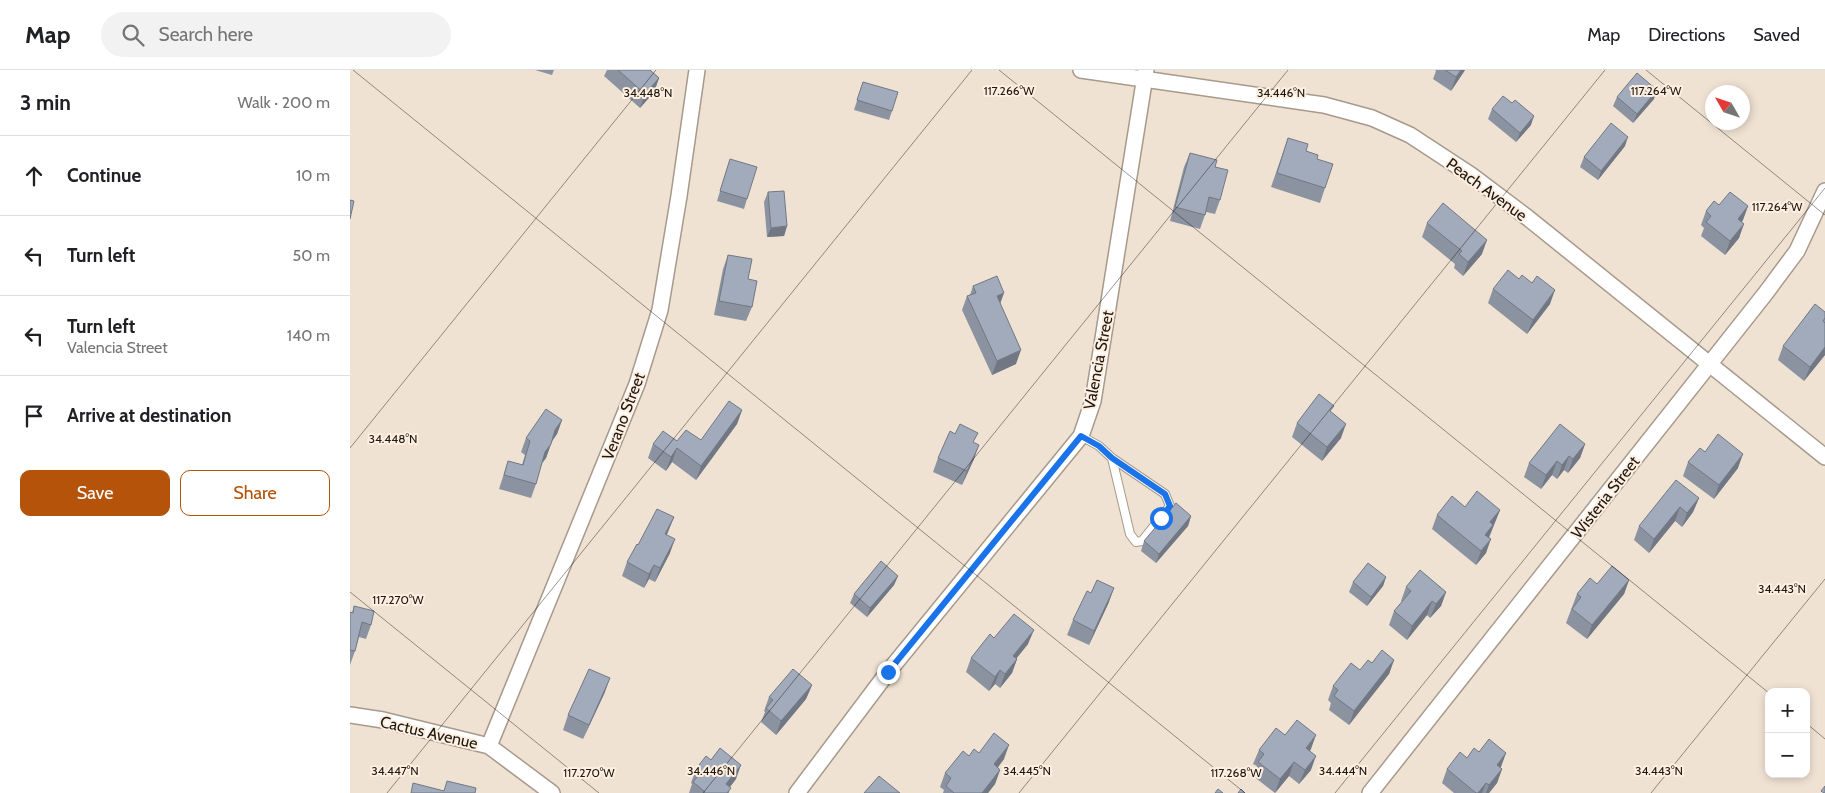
<!DOCTYPE html>
<html lang="en">
<head>
<meta charset="utf-8">
<style>
	body { margin:0; font-family:Cabin,sans-serif; background:#f2f2f2; color:#202124 }
	.controls { position:absolute; right:15px; bottom:15px; display:grid; overflow:hidden; border-radius:10px; box-shadow:0 2px 8px #0003 }
	.controls button { width:45px; height:45px; display:grid; place-items:center; padding:0; border:0; border-bottom:1px solid #e0e0e0; background:#fff; color:#202124; font:25px sans-serif }
	.compass { position:absolute; left:1355px; top:15px; width:45px; height:45px; border-radius:50%; background:#fff; box-shadow:0 2px 8px #0003; rotate:309deg }
	.stop { position:absolute; width:15px; height:15px; margin:-11px; border:4px solid #1a73e8; border-radius:50%; background:#fff }
	.stop.end { background:#1a73e8; border-color:#fff; box-shadow:0 1px 5px #0008 }
	.list { margin:0; padding:0; list-style:none }
	h2 { display:flex; justify-content:space-between; align-items:center; height:65px; margin:0; padding:0 20px; font-size:21px }
	h2 small { font-size:16px; font-weight:400; color:#757577 }
	.list li { display:grid; grid-template-columns:32px 1fr auto; gap:15px; align-items:center; box-sizing:border-box; height:80px; padding:0 20px; border-top:1px solid #e0e0e0 }
	.list b { display:block; font-size:19px; white-space:nowrap }
	.list p { margin:0; font-size:16px; white-space:nowrap; color:#757577 }
	.list em { font-size:16px; font-style:normal; color:#757577 }
	.actions { display:flex; gap:10px; padding:15px 20px }
	.actions a { flex:1; padding:11px 0; border:1px solid #b45309; border-radius:10px; text-align:center; font-size:18px; color:#b45309 }
	.actions .main { background:#b45309; color:#fff }
	.icon { flex:none; width:28px; height:28px; fill:none; stroke:currentColor; stroke-width:2; stroke-linecap:round; stroke-linejoin:round }
	.map { position:relative; flex:none; width:1475px; height:723px; overflow:hidden }
	header { display:flex; align-items:center; gap:30px; box-sizing:border-box; height:70px; padding:0 25px; background:#fff; border-bottom:1px solid #e0e0e0 }
	header strong { font-size:24px }
	nav { display:flex; gap:28px; margin-inline-start:auto; font-size:18px }
	.search { width:350px; height:45px; background:#f2f2f2; display:flex; align-items:center; gap:12px; box-sizing:border-box; padding:0 18px; border-radius:28px; color:#757577; font-size:19px }
	main { display:flex }
	aside { flex:1; background:#fff }
	.map>svg:first-child { display:block }
	.lines { fill:none; stroke-linecap:round; stroke-linejoin:round }
	.lane-casing { stroke:#a7998b; stroke-width:10 }
	.street-casing { stroke:#a7998b; stroke-width:18 }
	.lane { stroke:#fff; stroke-width:8 }
	.street { stroke:#fff; stroke-width:15 }
	.wall { fill:#8b93a1 }
	.shaded-wall { fill:#717883 }
	.building { fill:#a2abbb; stroke:#717883 }
	.route { stroke:#1a73e8; stroke-width:6 }
	.ticks { fill:none; stroke:#1d1812; stroke-width:1; stroke-opacity:0.45 }
	.labels { text-anchor:middle; stroke-width:4; stroke-linejoin:round; paint-order:stroke }
	.street-label { font-size:16px; fill:#1d1812; stroke:#feefe0 }
	.ticks-label { font-size:12px; text-anchor:middle; fill:#1d1812; stroke:#feefe0; stroke-width:4; stroke-linejoin:round; paint-order:stroke }
</style>
</head>
<body>
<header>
<strong>Map</strong>
<div class="search"><svg class="icon" aria-label="search" viewBox="0 0 24 24"><circle cx="10" cy="10" r="6"/><path d="M15 15l6 6"/></svg>Search here</div>
<nav><a>Map</a><a>Directions</a><a>Saved</a></nav>
</header>
<main>
<aside>
<h2>3 min<small>Walk · 200 m</small></h2>
<ul class="list">
<li><svg class="icon" aria-label="ahead" viewBox="0 0 24 24"><path d="M12 20V5M6 11l6-6 6 6"/></svg><div><b>Continue</b></div><em>10 m</em></li>
<li><svg class="icon" aria-label="left" viewBox="0 0 24 24"><path d="M17 20v-9H6M10 6l-5 5 5 5"/></svg><div><b>Turn left</b></div><em>50 m</em></li>
<li><svg class="icon" aria-label="left" viewBox="0 0 24 24"><path d="M17 20v-9H6M10 6l-5 5 5 5"/></svg><div><b>Turn left</b><p>Valencia Street</p></div><em>140 m</em></li>
<li><svg class="icon" aria-label="arrive" viewBox="0 0 24 24"><path d="M6 21V4h12l-3 4 3 4H6"/></svg><div><b>Arrive at destination</b></div></li>
</ul>
<div class="actions"><a class="main">Save</a><a>Share</a></div>
</aside>
<div class="map">
<svg width="1475" height="723" viewBox="0 0 1475 723">
	<rect width="100%" height="100%" fill="#f0e2d3"/>
	<g class="lines">
		<!-- lane casing -->
		<g class="lane-casing">
			<path id="lane" d="M 731,366 L 749,376 L 762,388 L 815,424 L 820,436 L 792,471 L 786,472 L 780,464 L 762,388"/>
		</g>
		<!-- street casing -->
		<g class="street-casing">
			<path id="street" d="M 731,0 L 974,35 L 1022,48 L 1060,65 L 1121,105 L 1178,148 L 1475,387
				M 0,645 L 33,650 L 139,676 L 202,723
				M 139,676 L 287,314 L 310,240 L 329,126 L 347,0
				M 447,723 L 538,602 L 731,366 L 743,331 L 796,0
				M 1020,723 L 1415,224 L 1447,181 L 1475,121"/>
		</g>
		<!-- lane -->
		<use href="#lane" class="lane"/>
		<!-- street -->
		<use href="#street" class="street"/>
	</g>
	<!-- wall -->
	<path class="wall" d="M 185,0 L 204,0 L 202,5 Z
		M 257,0 L 300,0 L 309,8 L 304,22 L 290,38 L 254,6 Z
		M 1085,0 L 1115,0 L 1101,21 L 1083,9 L 1086,1 Z
		M 513,12 L 542,41 L 539,50 L 504,40 Z
		M 1267,27 L 1304,29 L 1283,53 L 1263,36 Z
		M 1142,39 L 1181,55 L 1166,72 L 1138,49 Z
		M 938,68 L 967,89 L 975,118 L 970,133 L 921,117 Z
		M 1275,76 L 1248,110 L 1230,97 L 1234,87 Z
		M 840,83 L 865,97 L 870,130 L 865,144 L 856,142 L 850,159 L 820,151 L 834,97 Z
		M 380,89 L 397,129 L 394,139 L 367,131 Z
		M 418,122 L 437,156 L 434,166 L 417,167 L 414,132 Z
		M 1369,135 L 1398,136 L 1392,152 L 1389,168 L 1375,185 L 1351,166 L 1354,158 L 1351,155 L 1356,141 Z
		M 1077,153 L 1132,184 L 1113,206 L 1104,198 L 1105,194 L 1072,167 Z
		M 378,185 L 398,209 L 402,237 L 396,251 L 364,245 L 373,199 Z
		M 1169,209 L 1200,234 L 1177,264 L 1138,233 L 1143,219 Z
		M 623,216 L 650,234 L 666,294 L 642,305 L 612,240 L 617,226 L 620,225 Z
		M 1475,242 L 1475,285 L 1454,311 L 1428,290 L 1433,276 Z
		M 392,340 L 387,354 L 346,410 L 322,392 L 316,401 L 298,388 L 303,374 L 327,371 L 351,370 Z
		M 212,350 L 207,364 L 202,371 L 196,388 L 192,393 L 186,414 L 181,428 L 149,419 L 158,391 L 172,395 L 175,385 L 171,382 L 176,368 Z
		M 947,353 L 991,368 L 972,391 L 942,367 Z
		M 624,373 L 624,389 L 612,415 L 583,402 L 588,388 Z
		M 1235,374 L 1230,388 L 1218,403 L 1214,400 L 1207,409 L 1202,405 L 1191,419 L 1174,407 L 1179,393 Z
		M 1355,382 L 1388,398 L 1364,429 L 1333,406 L 1338,392 Z
		M 1349,428 L 1343,442 L 1332,457 L 1325,451 L 1299,483 L 1284,470 L 1289,456 Z
		M 1115,437 L 1150,440 L 1139,468 L 1136,483 L 1126,495 L 1082,459 L 1087,445 Z
		M 841,446 L 838,456 L 806,493 L 791,481 L 794,471 Z
		M 324,447 L 317,465 L 320,483 L 305,512 L 299,509 L 294,518 L 272,506 L 277,492 L 288,475 Z
		M 548,506 L 544,515 L 517,547 L 500,533 L 504,524 Z
		M 1036,507 L 1033,516 L 1017,536 L 999,522 L 1003,512 Z
		M 1279,510 L 1274,524 L 1237,569 L 1216,553 L 1227,524 L 1247,514 Z
		M 1056,517 L 1096,522 L 1091,536 L 1080,548 L 1077,545 L 1057,570 L 1039,555 L 1044,541 L 1052,532 L 1051,531 Z
		M 759,532 L 739,575 L 717,565 L 723,550 Z
		M 4,536 L 21,555 L 16,569 L 9,567 L 5,581 L 0,595 L 0,542 L 2,543 Z
		M 644,568 L 678,574 L 666,589 L 667,589 L 662,603 L 650,618 L 645,614 L 639,621 L 616,602 L 621,588 Z
		M 1044,590 L 1039,604 L 999,655 L 979,640 L 981,633 L 978,630 L 983,616 L 1022,593 Z
		M 462,615 L 456,629 L 426,665 L 411,652 L 415,642 L 414,641 L 419,627 Z
		M 255,622 L 233,669 L 213,660 L 218,645 Z
		M 935,665 L 961,679 L 960,681 L 961,700 L 949,714 L 939,706 L 925,723 L 903,706 L 907,696 L 903,694 L 909,680 Z
		M 1129,682 L 1156,683 L 1150,698 L 1152,699 L 1147,713 L 1139,723 L 1104,723 L 1092,713 L 1097,699 Z
		M 629,683 L 654,689 L 648,697 L 650,700 L 645,714 L 638,723 L 593,723 L 594,720 L 590,717 L 595,703 L 619,686 Z
		M 346,699 L 386,709 L 380,717 L 379,723 L 339,723 L 342,714 L 341,713 Z"/>
	<!-- shaded-wall -->
	<path class="shaded-wall" d="M 1111,0 L 1115,0 L 1101,21 L 1106,7 Z
		M 309,8 L 304,22 L 290,38 L 295,24 Z
		M 1307,20 L 1304,29 L 1283,53 L 1287,44 Z
		M 1184,46 L 1181,55 L 1166,72 L 1170,63 Z
		M 1278,67 L 1275,76 L 1248,110 L 1251,101 Z
		M 1398,136 L 1393,150 L 1383,163 L 1388,149 Z
		M 1394,154 L 1389,168 L 1375,185 L 1380,171 Z
		M 437,156 L 434,166 L 417,167 L 421,158 Z
		M 1137,170 L 1132,184 L 1113,206 L 1118,192 Z
		M 1205,220 L 1200,234 L 1177,264 L 1183,250 Z
		M 654,223 L 649,237 L 647,226 Z
		M 1475,277 L 1475,285 L 1454,311 L 1460,297 Z
		M 671,280 L 666,294 L 642,305 L 647,291 Z
		M 392,340 L 387,354 L 346,410 L 351,396 Z
		M 212,350 L 207,364 L 200,374 L 205,360 Z
		M 996,354 L 991,368 L 972,391 L 977,377 Z
		M 201,374 L 196,388 L 190,396 L 195,382 Z
		M 1235,374 L 1230,388 L 1218,403 L 1223,389 Z
		M 629,375 L 624,389 L 612,415 L 617,401 Z
		M 327,378 L 322,392 L 316,401 L 321,387 Z
		M 1393,384 L 1388,398 L 1364,429 L 1369,415 Z
		M 1219,386 L 1214,400 L 1207,409 L 1212,395 Z
		M 1207,391 L 1202,405 L 1191,419 L 1196,405 Z
		M 1349,428 L 1343,442 L 1332,457 L 1337,443 Z
		M 1330,437 L 1325,451 L 1299,483 L 1304,469 Z
		M 1150,440 L 1138,469 L 1130,479 L 1140,452 Z
		M 841,446 L 838,456 L 806,493 L 809,484 Z
		M 324,447 L 318,461 L 310,478 L 315,464 Z
		M 325,469 L 320,483 L 305,512 L 310,498 Z
		M 1141,469 L 1136,483 L 1126,495 L 1131,481 Z
		M 304,495 L 299,509 L 294,518 L 299,504 Z
		M 548,506 L 544,515 L 517,547 L 520,538 Z
		M 1036,507 L 1033,516 L 1017,536 L 1021,527 Z
		M 1279,510 L 1274,524 L 1237,569 L 1242,555 Z
		M 764,518 L 759,532 L 739,575 L 744,561 Z
		M 1096,522 L 1091,536 L 1080,548 L 1086,534 Z
		M 1082,531 L 1077,545 L 1057,570 L 1062,556 Z
		M 684,560 L 678,574 L 657,600 L 663,586 Z
		M 667,589 L 662,603 L 650,618 L 655,604 Z
		M 1044,590 L 1039,604 L 999,655 L 1004,641 Z
		M 650,600 L 645,614 L 639,621 L 645,607 Z
		M 260,608 L 255,622 L 233,669 L 239,655 Z
		M 462,615 L 456,629 L 426,665 L 431,651 Z
		M 966,665 L 961,679 L 951,692 L 956,678 Z
		M 659,675 L 654,689 L 639,709 L 644,694 Z
		M 1156,683 L 1151,697 L 1142,709 L 1147,695 Z
		M 966,686 L 961,700 L 949,714 L 955,700 Z
		M 944,692 L 939,706 L 925,723 L 930,709 Z
		M 391,695 L 386,709 L 375,723 L 376,714 Z
		M 1152,699 L 1147,713 L 1139,723 L 1136,723 L 1139,715 Z
		M 650,700 L 645,714 L 638,723 L 632,723 Z
		M 1136,713 L 1132,723 L 1128,723 Z"/>
	<!-- building -->
	<path class="building" d="M 268,0 L 300,0 L 309,8 L 295,24 Z
		M 1095,0 L 1111,0 L 1106,7 Z
		M 1287,3 L 1307,20 L 1287,44 L 1267,27 Z
		M 513,12 L 548,22 L 542,41 L 507,30 Z
		M 1153,26 L 1162,33 L 1165,30 L 1184,46 L 1170,63 L 1142,39 Z
		M 1261,53 L 1278,67 L 1251,101 L 1234,87 Z
		M 938,68 L 958,74 L 956,81 L 968,85 L 967,89 L 983,94 L 975,118 L 927,103 Z
		M 840,83 L 867,90 L 865,97 L 878,100 L 870,130 L 859,127 L 855,145 L 825,137 Z
		M 380,89 L 407,97 L 397,129 L 370,121 Z
		M 434,121 L 437,156 L 421,158 L 418,122 Z
		M 1380,122 L 1398,136 L 1388,149 L 1394,154 L 1380,171 L 1356,152 L 1361,146 L 1356,141 L 1364,131 L 1369,135 Z
		M 0,130 L 4,131 L 0,149 Z
		M 1093,133 L 1137,170 L 1118,192 L 1109,184 L 1112,181 L 1077,153 Z
		M 378,185 L 402,189 L 398,209 L 407,211 L 402,237 L 369,231 Z
		M 1158,200 L 1169,209 L 1172,205 L 1182,213 L 1187,206 L 1205,220 L 1183,250 L 1143,219 Z
		M 647,206 L 654,223 L 647,226 L 671,280 L 647,291 L 617,226 L 626,223 L 623,216 Z
		M 1465,234 L 1475,242 L 1475,248 L 1473,251 L 1475,253 L 1475,277 L 1460,297 L 1433,276 Z
		M 969,324 L 984,336 L 980,341 L 996,354 L 977,377 L 947,353 Z
		M 379,331 L 392,340 L 351,396 L 327,378 L 321,387 L 303,374 L 313,361 L 327,371 L 336,360 L 351,370 Z
		M 196,339 L 212,350 L 205,360 L 201,374 L 195,382 L 186,414 L 154,405 L 158,391 L 173,395 L 180,371 L 176,368 Z
		M 610,354 L 628,363 L 623,372 L 629,375 L 617,401 L 588,388 L 600,361 L 605,364 Z
		M 1210,354 L 1235,374 L 1223,389 L 1219,386 L 1212,395 L 1207,391 L 1196,405 L 1179,393 Z
		M 1368,364 L 1393,384 L 1369,415 L 1338,392 L 1350,378 L 1355,382 Z
		M 1326,410 L 1349,428 L 1337,443 L 1330,437 L 1304,469 L 1289,456 Z
		M 1127,421 L 1150,440 L 1140,452 L 1143,455 L 1135,465 L 1141,469 L 1131,481 L 1087,445 L 1102,426 L 1115,437 Z
		M 826,433 L 841,446 L 809,484 L 794,471 Z
		M 307,439 L 324,447 L 315,464 L 325,469 L 310,498 L 304,495 L 299,504 L 277,492 L 287,474 L 288,475 Z
		M 531,491 L 548,506 L 520,538 L 504,524 Z
		M 1018,493 L 1036,507 L 1021,527 L 1003,512 Z
		M 1262,496 L 1279,510 L 1242,555 L 1222,539 L 1231,527 L 1227,524 L 1240,508 L 1247,514 Z
		M 1070,500 L 1096,522 L 1086,534 L 1082,531 L 1062,556 L 1044,541 L 1061,521 L 1056,517 Z
		M 747,510 L 764,518 L 744,561 L 723,550 L 737,521 L 741,523 Z
		M 4,536 L 24,541 L 21,555 L 12,552 L 5,581 L 0,580 L 0,542 L 3,543 Z
		M 664,544 L 684,560 L 663,586 L 667,589 L 655,604 L 650,600 L 645,607 L 621,588 L 640,564 L 644,568 Z
		M 1032,580 L 1044,590 L 1004,641 L 984,626 L 988,620 L 983,616 L 1001,593 L 1010,600 L 1018,590 L 1022,593 Z
		M 239,599 L 260,608 L 239,655 L 218,645 Z
		M 443,599 L 462,615 L 431,651 L 416,638 L 423,630 L 419,627 Z
		M 947,650 L 966,665 L 956,678 L 966,686 L 955,700 L 944,692 L 930,709 L 908,692 L 914,684 L 909,680 L 926,658 L 935,665 Z
		M 644,663 L 659,675 L 644,694 L 650,700 L 632,723 L 604,723 L 596,716 L 601,708 L 595,703 L 613,681 L 619,686 L 624,679 L 629,683 Z
		M 1139,669 L 1156,683 L 1147,695 L 1152,699 L 1139,715 L 1136,713 L 1128,723 L 1126,723 L 1097,699 L 1110,682 L 1117,688 L 1124,678 L 1129,682 Z
		M 370,678 L 391,695 L 376,714 L 381,718 L 377,723 L 354,723 L 355,722 L 343,712 L 351,702 L 346,699 L 356,686 L 361,690 Z
		M 529,706 L 550,723 L 514,723 Z
		M 97,711 L 126,718 L 125,723 L 61,723 L 63,713 L 94,721 Z
		M 1475,716 L 1475,723 L 1474,723 L 1471,721 Z
		M 868,719 L 873,723 L 865,723 Z
		M 891,719 L 895,723 L 888,723 Z"/>
	<g class="lines">
		<!-- route -->
		<path class="route" d="M 538,602 L 731,366 L 749,376 L 762,388 L 815,424 L 820,436 L 811,448"/>
	</g>
	<!-- ticks -->
	<path class="ticks" d="M 3,0 L 895,723M 649,0 L 1419,623M 1296,0 L 1475,145M 0,378 L 306,0M 0,522 L 249,723M 1456,653 L 1475,669M 37,723 L 622,0M 353,723 L 938,0M 669,723 L 1255,0M 985,723 L 1475,118M 1301,723 L 1475,509"/>
	<g class="labels">
		<!-- street labels -->
		<g class="street-label">
			<text transform="translate(1137 119) rotate(36)" y="6">Peach Avenue</text>
			<text transform="translate(748 290) rotate(-79)" y="6">Valencia Street</text>
			<text transform="translate(273 346) rotate(-69)" y="6">Verano Street</text>
			<text transform="translate(1255 427) rotate(-52)" y="6">Wisteria Street</text>
			<text transform="translate(79 662) rotate(13)" y="6">Cactus Avenue</text>
		</g>
	</g>
	<g class="ticks-label">
		<text x="1306" y="25">117.264°W</text>
		<text x="659" y="25">117.266°W</text>
		<text x="298" y="27">34.448°N</text>
		<text x="931" y="27">34.446°N</text>
		<text x="1427" y="141">117.264°W</text>
		<text x="43" y="373">34.448°N</text>
		<text x="1432" y="523">34.443°N</text>
		<text x="48" y="534">117.270°W</text>
		<text x="45" y="705">34.447°N</text>
		<text x="361" y="705">34.446°N</text>
		<text x="677" y="705">34.445°N</text>
		<text x="993" y="705">34.444°N</text>
		<text x="1309" y="705">34.443°N</text>
		<text x="239" y="707">117.270°W</text>
		<text x="886" y="707">117.268°W</text>
	</g>
</svg>
<div class="controls">
<button>+</button>
<button>−</button>
</div>
<svg class="compass" viewBox="-18 -18 36 36"><path d="M0-13l5 13h-10z" fill="#e53935"/><path d="M0 13l5-13h-10z" fill="#757577"/></svg>
<div class="stop" style="left:811px;top:448px"></div>
<div class="stop end" style="left:538px;top:602px"></div>
</div>
</main>
</body>
</html>
